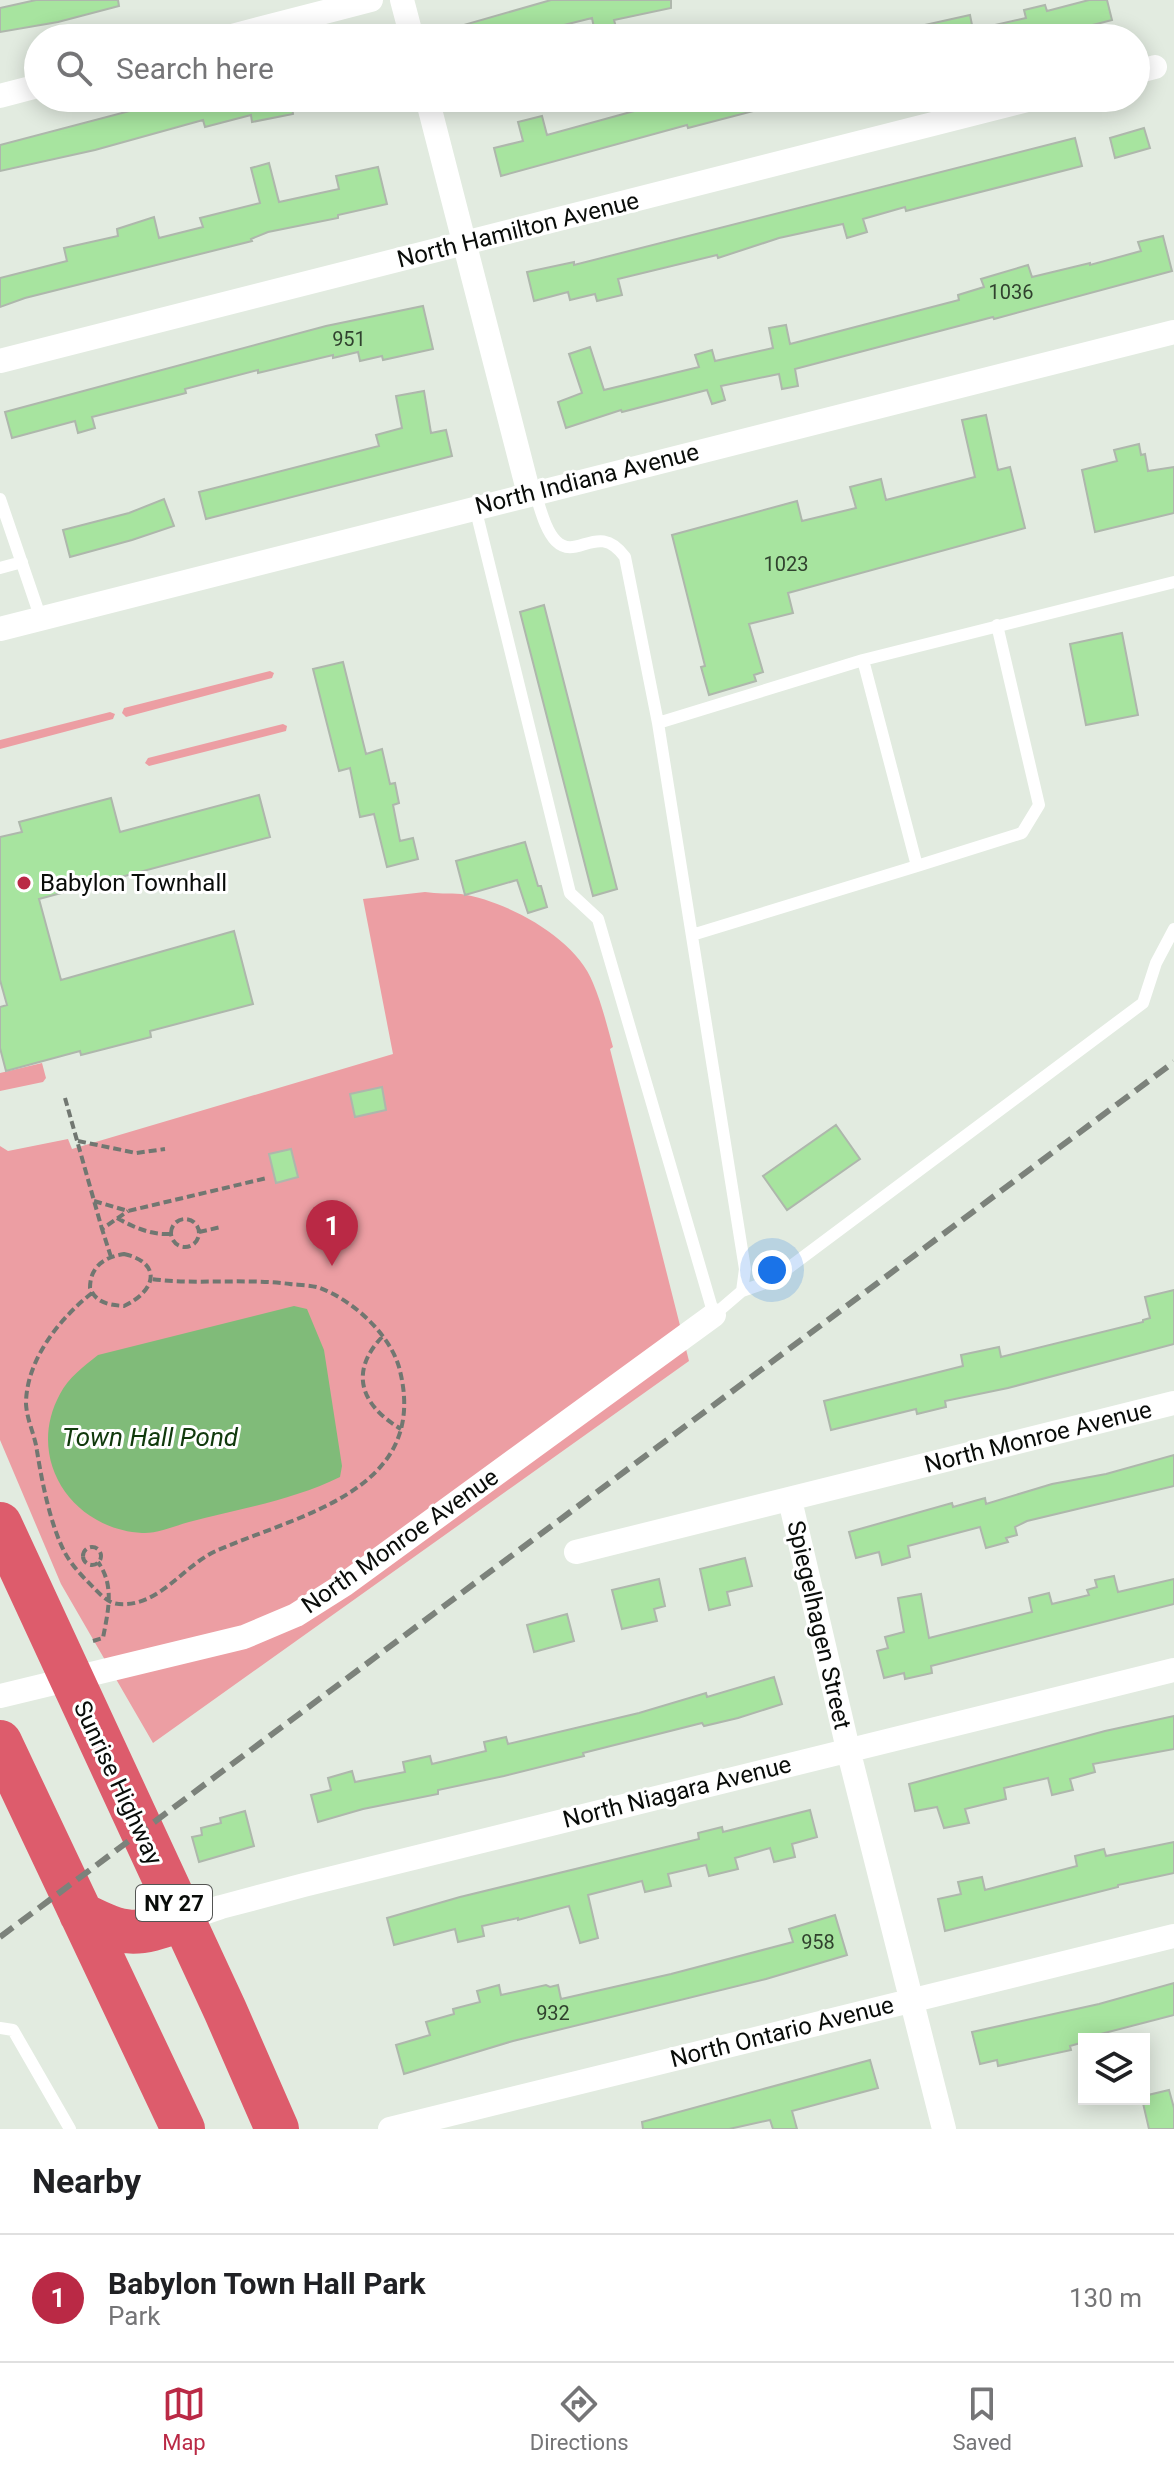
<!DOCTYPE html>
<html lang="en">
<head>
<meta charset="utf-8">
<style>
	body { margin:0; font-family:Roboto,sans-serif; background:#f2f2f2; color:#202124 }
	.controls { position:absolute; right:24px; bottom:24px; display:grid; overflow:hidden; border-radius:0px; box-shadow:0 4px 20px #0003 }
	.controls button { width:72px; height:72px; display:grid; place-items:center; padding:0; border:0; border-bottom:2px solid #e0e0e0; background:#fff; color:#202124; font:40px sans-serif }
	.you { position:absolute; left:772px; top:1270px; width:28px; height:28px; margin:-20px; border:6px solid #fff; border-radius:50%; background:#1a73e8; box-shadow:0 0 0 12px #1a73e833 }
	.badge { display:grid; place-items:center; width:52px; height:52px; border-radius:50%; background:#ba2945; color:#fff; font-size:26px; font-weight:700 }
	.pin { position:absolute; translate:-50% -66px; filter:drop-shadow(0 2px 4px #0008) }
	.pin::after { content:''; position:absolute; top:42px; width:28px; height:24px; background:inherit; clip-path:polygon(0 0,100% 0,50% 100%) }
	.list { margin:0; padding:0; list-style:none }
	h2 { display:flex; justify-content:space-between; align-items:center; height:104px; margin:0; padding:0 32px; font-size:34px }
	h2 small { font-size:26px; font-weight:400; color:#757577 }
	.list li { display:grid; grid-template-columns:52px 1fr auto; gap:24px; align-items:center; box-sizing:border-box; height:128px; padding:0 32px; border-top:2px solid #e0e0e0 }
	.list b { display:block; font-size:30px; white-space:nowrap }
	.list p { margin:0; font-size:26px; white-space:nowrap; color:#757577 }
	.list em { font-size:26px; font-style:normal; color:#757577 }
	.icon { flex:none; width:44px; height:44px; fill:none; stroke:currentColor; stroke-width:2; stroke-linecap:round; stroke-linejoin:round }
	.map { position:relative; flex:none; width:1174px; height:2129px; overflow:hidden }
	.search { position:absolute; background:#fff; box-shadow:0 4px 20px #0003; left:24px; right:24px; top:24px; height:88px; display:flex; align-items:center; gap:20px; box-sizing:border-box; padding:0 28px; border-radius:44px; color:#757577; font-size:30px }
	.sheet { height:232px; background:#fff }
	nav { display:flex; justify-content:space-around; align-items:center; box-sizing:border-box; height:112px; border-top:2px solid #e0e0e0; background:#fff; font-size:22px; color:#757577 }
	nav a { display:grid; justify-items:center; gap:4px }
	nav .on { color:#ba2945 }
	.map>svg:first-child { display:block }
	.green { fill:#ec9ea3 }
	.water { fill:#80bb79 }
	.building { fill:#a7e49f; stroke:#aeb7ac; stroke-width:2 }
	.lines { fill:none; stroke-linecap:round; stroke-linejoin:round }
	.path { stroke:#717771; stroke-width:4; stroke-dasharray:8 4; stroke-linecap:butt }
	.lane { stroke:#fff; stroke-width:12 }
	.street { stroke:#fff; stroke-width:24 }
	.highway { stroke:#dd5c6c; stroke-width:44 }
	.rail { stroke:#7c827b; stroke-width:6; stroke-dasharray:16 8; stroke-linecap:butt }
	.poi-dot { fill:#ba2945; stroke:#fff; stroke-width:3 }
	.labels { text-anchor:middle; stroke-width:6; stroke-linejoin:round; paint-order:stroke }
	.number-label { font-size:20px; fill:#30422e }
	.shield { fill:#fff; stroke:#535553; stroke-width:2 }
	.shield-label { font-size:22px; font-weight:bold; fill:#090c09 }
	.street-label { font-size:24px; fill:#090c09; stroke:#fff }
	.poi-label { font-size:24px; fill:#090c09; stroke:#fff; text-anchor:start }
	.water-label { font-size:26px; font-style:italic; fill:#10390c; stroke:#fff }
</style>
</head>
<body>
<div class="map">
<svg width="1174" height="2129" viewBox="0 0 1174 2129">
	<rect width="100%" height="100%" fill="#e2ebe0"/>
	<!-- green -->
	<path class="green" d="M 270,671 L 274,673 L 272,678 L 126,717 L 122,713 L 124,708 Z
		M 110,712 L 115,714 L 113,719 L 0,749 L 0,740 Z
		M 283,724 L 287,726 L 286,731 L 149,766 L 145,763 L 148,758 Z
		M 425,892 C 437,894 449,893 461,894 C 507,901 576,938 593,983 C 602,1004 607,1026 613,1047 L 610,1049 L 689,1361 L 153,1743 L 61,1584 L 0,1440 L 0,1146 L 8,1151 L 68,1139 L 72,1149 L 393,1054 L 363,899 Z
		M 42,1063 L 46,1078 L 43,1082 L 0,1091 L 0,1073 Z"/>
	<!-- water -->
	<path class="water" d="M 294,1306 L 307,1309 L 324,1350 L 342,1466 L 340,1477 C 293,1500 240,1509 189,1522 C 175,1526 156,1534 142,1533 C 71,1529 25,1458 60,1394 C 68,1378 84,1366 98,1355 Z"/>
	<!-- building -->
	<path class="building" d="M 36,0 L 118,0 L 119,6 L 58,22 L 0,32 L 0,8 Z
		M 551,0 L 671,0 L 671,8 L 614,20 L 619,38 L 596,38 L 592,18 L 512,38 L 436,38 L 436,33 Z
		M 1089,0 L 1107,0 L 1112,20 L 1042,38 L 902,38 L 902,30 L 970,15 L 973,30 L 1026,18 L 1024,10 L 1045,5 L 1047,11 Z
		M 179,98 L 291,98 L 293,114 L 252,122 L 251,115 L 205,127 L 203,120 L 95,150 L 0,171 L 0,145 Z
		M 698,98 L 773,98 L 773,106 L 688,128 L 687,125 L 501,176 L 494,148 L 523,141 L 518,122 L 542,116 L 547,135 L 667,102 L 668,106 Z
		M 1144,128 L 1150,148 L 1115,158 L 1110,138 Z
		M 1075,138 L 1082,166 L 906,211 L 905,207 L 863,219 L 867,232 L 847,238 L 843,224 L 779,238 L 718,258 L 717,255 L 618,279 L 622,295 L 597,301 L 595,294 L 570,300 L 568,292 L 534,301 L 527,272 L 574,262 L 574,265 Z
		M 269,163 L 279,202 L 339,189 L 336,176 L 378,167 L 387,204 L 338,215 L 338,218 L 268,232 L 251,239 L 252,241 L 25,298 L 0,307 L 0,278 L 67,261 L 64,248 L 118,236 L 117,229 L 154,217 L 159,238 L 203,227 L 200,218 L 260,203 L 251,168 Z
		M 1163,236 L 1172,271 L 994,319 L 993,317 L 795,369 L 798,386 L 782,389 L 779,374 L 721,386 L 725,400 L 712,404 L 707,390 L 622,412 L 621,410 L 566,428 L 558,402 L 582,393 L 569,354 L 590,347 L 604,390 L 699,367 L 695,355 L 712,350 L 715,361 L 773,348 L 769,328 L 786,325 L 790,344 L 959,300 L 958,295 L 984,287 L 981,279 L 1028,265 L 1032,277 L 1090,263 L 1090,265 L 1141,251 L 1138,242 Z
		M 423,306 L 433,349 L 383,360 L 382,356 L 360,361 L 358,352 L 333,358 L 333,355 L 258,373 L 258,370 L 185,389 L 186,393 L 92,417 L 95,428 L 78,433 L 75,421 L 12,438 L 5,412 L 326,326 Z
		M 424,391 L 431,433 L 446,430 L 452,456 L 206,519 L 199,492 L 379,446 L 376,435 L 402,428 L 396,396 Z
		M 986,415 L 998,470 L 1010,467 L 1025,528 L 788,593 L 793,613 L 749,624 L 763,672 L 754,675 L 756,681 L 709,695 L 701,667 L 705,666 L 672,535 L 797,501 L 802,521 L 856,508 L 850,487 L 881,479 L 886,500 L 975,477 L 962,420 Z
		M 1139,444 L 1141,455 L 1145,454 L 1148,471 L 1174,467 L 1174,513 L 1095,532 L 1082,470 L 1117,461 L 1114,450 Z
		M 164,499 L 174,526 L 132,540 L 70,557 L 63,530 L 129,513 Z
		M 544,605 L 617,889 L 593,896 L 520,612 Z
		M 1122,633 L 1138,715 L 1086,725 L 1070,644 Z
		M 343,662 L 366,754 L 382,749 L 390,784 L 395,783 L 399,803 L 393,805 L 400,841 L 413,838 L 418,859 L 387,867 L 374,814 L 360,817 L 350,768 L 339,771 L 313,669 Z
		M 259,795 L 270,837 L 39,899 L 61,980 L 234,931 L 253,1004 L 150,1031 L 151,1037 L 81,1055 L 80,1051 L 6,1071 L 0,1048 L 0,1007 L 7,1005 L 0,980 L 0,837 L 22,832 L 19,822 L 111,798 L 120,832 Z
		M 525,842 L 538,886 L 541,886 L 547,907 L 528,913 L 517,880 L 465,895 L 456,861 Z
		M 382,1087 L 386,1110 L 355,1117 L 350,1094 Z
		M 836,1125 L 860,1159 L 787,1210 L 763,1176 Z
		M 291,1149 L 298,1177 L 276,1183 L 269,1154 Z
		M 1174,1290 L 1174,1344 L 1008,1388 L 945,1401 L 946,1407 L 917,1414 L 916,1409 L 831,1430 L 824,1401 L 963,1366 L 961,1355 L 999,1347 L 1001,1357 L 1143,1322 L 1143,1320 L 1150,1318 L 1145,1297 Z
		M 1174,1455 L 1174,1486 L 1027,1521 L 1015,1527 L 1017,1535 L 1006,1538 L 1008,1542 L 986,1548 L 980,1527 L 908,1546 L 910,1557 L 882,1565 L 879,1552 L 856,1558 L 849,1532 L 952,1503 L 953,1507 L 985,1498 L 986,1504 L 1052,1484 L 1106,1474 Z
		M 745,1558 L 752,1586 L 727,1592 L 730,1605 L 709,1610 L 700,1569 Z
		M 1114,1576 L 1118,1592 L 1174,1579 L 1174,1604 L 931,1666 L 932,1673 L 905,1679 L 904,1673 L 884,1678 L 877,1651 L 888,1648 L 885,1637 L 904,1632 L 898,1598 L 921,1594 L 929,1638 L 1032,1612 L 1029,1598 L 1049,1593 L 1052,1604 L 1089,1595 L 1087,1590 L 1097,1587 L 1095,1580 Z
		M 659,1579 L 665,1606 L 654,1609 L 657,1621 L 622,1629 L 612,1590 Z
		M 567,1614 L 574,1641 L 534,1652 L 527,1625 Z
		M 774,1677 L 782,1704 L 738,1718 L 704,1726 L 702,1723 L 583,1753 L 584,1756 L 504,1776 L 438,1790 L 438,1794 L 363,1809 L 318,1822 L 311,1795 L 331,1790 L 328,1778 L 352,1771 L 355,1782 L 405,1772 L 403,1762 L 430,1756 L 432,1764 L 486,1751 L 484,1742 L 506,1737 L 508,1744 L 639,1713 L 706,1693 L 707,1697 Z
		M 1174,1716 L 1174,1749 L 1093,1764 L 1095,1772 L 1070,1779 L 1073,1790 L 1052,1795 L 1048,1778 L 1004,1788 L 1006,1799 L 965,1809 L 969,1823 L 944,1828 L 937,1807 L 915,1811 L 909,1784 L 1105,1731 Z
		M 810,1810 L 817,1837 L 792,1844 L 795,1857 L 774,1862 L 770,1848 L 735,1858 L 738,1869 L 709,1876 L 706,1865 L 668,1874 L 671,1886 L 645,1892 L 642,1881 L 588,1895 L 598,1938 L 580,1943 L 569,1906 L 518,1920 L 518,1918 L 482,1926 L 484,1936 L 458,1942 L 455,1929 L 394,1945 L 387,1918 L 460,1897 L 699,1839 L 698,1833 L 722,1827 L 723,1832 Z
		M 245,1811 L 254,1846 L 199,1862 L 192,1837 L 202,1835 L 201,1828 L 221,1823 L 220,1818 Z
		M 1174,1842 L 1174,1873 L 1118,1885 L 1118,1887 L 945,1931 L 938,1899 L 961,1894 L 958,1882 L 982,1877 L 985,1890 L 1077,1866 L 1075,1856 L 1104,1849 L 1106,1856 Z
		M 835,1915 L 847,1955 L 766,1979 L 513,2041 L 404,2074 L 396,2045 L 430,2035 L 426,2022 L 454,2014 L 453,2009 L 480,2002 L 477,1991 L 499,1985 L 501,1995 L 546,1985 L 550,1987 L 558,1985 L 561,1999 L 671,1974 L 793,1942 L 789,1929 Z
		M 1174,1983 L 1174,2015 L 1089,2037 L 1090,2039 L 1084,2039 L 1084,2042 L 1070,2046 L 1071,2050 L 998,2066 L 997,2060 L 980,2064 L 972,2032 L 1099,2004 Z
		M 870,2060 L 878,2088 L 792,2111 L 797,2129 L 773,2129 L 770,2120 L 729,2129 L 643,2129 L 642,2122 Z
		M 1169,2090 L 1174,2108 L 1174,2129 L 1149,2129 L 1142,2099 L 1144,2096 Z"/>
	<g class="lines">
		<!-- path -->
		<path class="path" d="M 65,1098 L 102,1229
			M 78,1141 L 136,1153 L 165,1149
			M 94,1201 L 128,1211 L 267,1178
			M 117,1218 C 135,1228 151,1235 171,1234
			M171 1233a14 14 0 1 1 28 0a14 14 0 1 1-28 0Z
			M 199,1232 L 221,1227
			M 124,1254 C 163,1263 156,1291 124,1306 C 109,1305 96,1303 90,1288 C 90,1266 105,1257 124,1254 Z
			M 111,1257 L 102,1229 L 128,1211
			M 92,1293 C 60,1318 26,1360 26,1404 C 27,1421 35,1435 37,1451 C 42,1482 50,1523 64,1551 C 71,1565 83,1577 94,1588 C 101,1595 109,1604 119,1604 C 160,1607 183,1565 218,1550 C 301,1514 432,1490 399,1367 C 389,1333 352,1300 320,1288 C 311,1285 299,1285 290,1284 C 243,1278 197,1285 151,1279
			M 382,1337 C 348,1373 362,1406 401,1429
			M83 1556a9 9 0 1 1 18 0a9 9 0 1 1-18 0Z
			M 93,1641 L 103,1638 C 108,1611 115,1586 98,1562"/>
		<!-- lane -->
		<path class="lane" d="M 0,499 L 41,619
			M 475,507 L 570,893 L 598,919 L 714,1315 L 742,1291 L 745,1269 L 658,723 L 625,557 C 598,520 577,562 556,541 C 545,530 540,507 535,493
			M 0,568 L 22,562
			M 658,723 L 863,660 L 1174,582
			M 917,866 L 1022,833 L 1039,805 L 997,625
			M 692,935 L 917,866 L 863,660
			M 742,1291 L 771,1281 L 1143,1003 L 1156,963 L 1174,929
			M 0,2028 L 13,2030 L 70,2129"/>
		<!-- street -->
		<path class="street" d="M 402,0 L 412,38
			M 224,38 L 371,0
			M 1136,72 L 1155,67
			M 0,96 L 38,86
			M 427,98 L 529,494
			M 0,361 L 1035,98
			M 0,629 L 1174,332
			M 790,1500 L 848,1749 L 944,2129
			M 576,1552 L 1174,1403
			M 0,1696 L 244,1637 L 296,1615 L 345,1584 L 714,1315
			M 182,1920 L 221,1907 L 304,1885 L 1174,1670
			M 390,2129 L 1174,1936"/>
		<!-- highway -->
		<path class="highway" d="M 0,1524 L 225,2010 L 277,2129
			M 0,1742 L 183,2129
			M 81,1914 C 127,1937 134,1936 182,1920"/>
		<!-- rail -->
		<path class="rail" d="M 0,1937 L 1174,1062"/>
	</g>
	<!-- markers -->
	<circle class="poi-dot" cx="24" cy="883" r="8"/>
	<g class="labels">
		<!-- number labels -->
		<g class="number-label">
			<text x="1011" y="299">1036</text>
			<text x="349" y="346">951</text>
			<text x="786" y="571">1023</text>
			<text x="818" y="1949">958</text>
			<text x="553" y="2020">932</text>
		</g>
		<!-- shield labels -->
		<rect class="shield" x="136" y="1885" width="76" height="36" rx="6"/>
		<g class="shield-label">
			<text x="174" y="1911">NY 27</text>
		</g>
		<!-- street labels -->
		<g class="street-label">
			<text transform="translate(518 230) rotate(-14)" y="8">North Hamilton Avenue</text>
			<text transform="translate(587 479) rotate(-14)" y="8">North Indiana Avenue</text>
			<text transform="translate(1038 1437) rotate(-14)" y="8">North Monroe Avenue</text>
			<text transform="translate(400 1541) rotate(-35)" y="8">North Monroe Avenue</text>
			<text transform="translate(819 1625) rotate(77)" y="8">Spiegelhagen Street</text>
			<text transform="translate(118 1783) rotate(65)" y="8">Sunrise Highway</text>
			<text transform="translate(677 1792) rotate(-14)" y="8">North Niagara Avenue</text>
			<text transform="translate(782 2032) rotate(-14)" y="8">North Ontario Avenue</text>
		</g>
		<!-- poi labels -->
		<g class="poi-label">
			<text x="40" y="891">Babylon Townhall</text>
		</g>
		<!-- water labels -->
		<g class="water-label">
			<text x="150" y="1446">Town Hall Pond</text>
		</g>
	</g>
</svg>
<div class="controls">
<button><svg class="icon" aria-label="layers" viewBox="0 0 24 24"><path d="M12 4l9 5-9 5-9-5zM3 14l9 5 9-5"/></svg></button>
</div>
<div class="you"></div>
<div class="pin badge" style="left:332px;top:1266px">1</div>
<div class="search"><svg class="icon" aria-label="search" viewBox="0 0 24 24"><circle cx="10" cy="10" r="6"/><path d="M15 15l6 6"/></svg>Search here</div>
</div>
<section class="sheet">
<h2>Nearby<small></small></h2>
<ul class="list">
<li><span class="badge">1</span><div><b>Babylon Town Hall Park</b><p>Park</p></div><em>130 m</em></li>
</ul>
</section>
<nav>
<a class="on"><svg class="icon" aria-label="map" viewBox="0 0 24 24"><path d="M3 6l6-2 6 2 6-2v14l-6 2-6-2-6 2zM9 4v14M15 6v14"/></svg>Map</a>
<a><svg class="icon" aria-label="directions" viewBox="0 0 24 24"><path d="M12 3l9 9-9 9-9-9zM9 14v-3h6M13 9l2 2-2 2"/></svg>Directions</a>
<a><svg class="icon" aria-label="saved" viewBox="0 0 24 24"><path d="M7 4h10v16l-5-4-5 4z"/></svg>Saved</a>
</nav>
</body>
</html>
